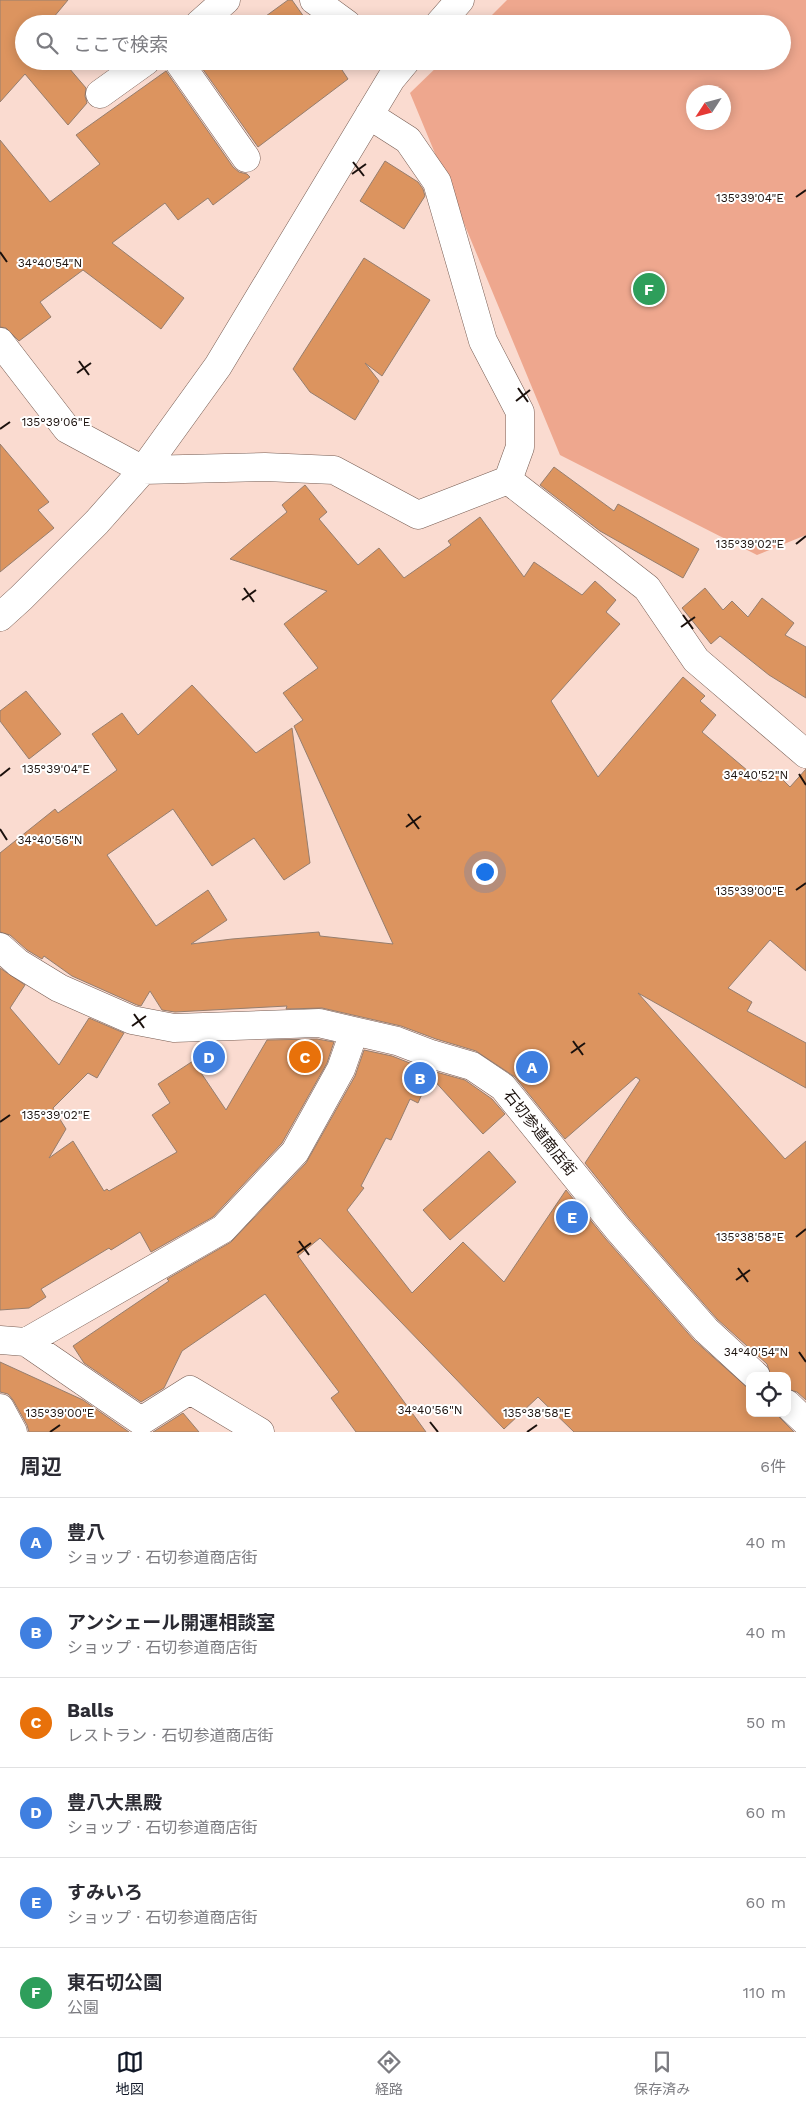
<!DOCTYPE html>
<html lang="ja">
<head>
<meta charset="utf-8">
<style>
	body { margin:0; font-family:"Work Sans","Noto Sans JP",sans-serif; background:#f2f2f3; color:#2b2b33 }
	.controls { position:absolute; right:15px; bottom:15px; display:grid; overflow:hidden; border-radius:10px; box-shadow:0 2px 12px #0003 }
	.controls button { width:45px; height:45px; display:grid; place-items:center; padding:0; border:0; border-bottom:1px solid #e1e1e2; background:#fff; color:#2b2b33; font:25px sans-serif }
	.compass { position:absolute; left:686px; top:85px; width:45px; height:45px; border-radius:50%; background:#fff; box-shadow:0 2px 12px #0003; rotate:234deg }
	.you { position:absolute; left:484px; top:871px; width:18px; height:18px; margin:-12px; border:4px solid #fff; border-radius:50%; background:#1a73e8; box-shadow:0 0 0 8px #1a73e833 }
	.badge { display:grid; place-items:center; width:32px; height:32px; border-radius:50%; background:#111827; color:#fff; font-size:16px; font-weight:700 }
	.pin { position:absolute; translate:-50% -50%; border:2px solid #fff; box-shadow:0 1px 5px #0006 }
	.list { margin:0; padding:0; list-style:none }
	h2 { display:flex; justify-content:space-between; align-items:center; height:65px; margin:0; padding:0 20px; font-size:21px }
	h2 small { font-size:16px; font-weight:400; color:#7c7c81 }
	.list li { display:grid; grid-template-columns:32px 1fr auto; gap:15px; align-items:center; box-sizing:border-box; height:90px; padding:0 20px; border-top:1px solid #e1e1e2 }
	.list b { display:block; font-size:19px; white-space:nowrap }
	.list p { margin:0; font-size:16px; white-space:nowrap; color:#7c7c81 }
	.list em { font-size:16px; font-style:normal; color:#7c7c81 }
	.icon { flex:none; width:28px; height:28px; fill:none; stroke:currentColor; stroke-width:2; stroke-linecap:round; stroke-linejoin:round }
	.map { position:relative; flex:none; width:806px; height:1432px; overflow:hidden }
	.search { position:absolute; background:#fff; box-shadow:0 2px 12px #0003; left:15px; right:15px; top:15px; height:55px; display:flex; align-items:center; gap:12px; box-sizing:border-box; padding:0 18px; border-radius:28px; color:#7c7c81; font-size:19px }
	.sheet { height:605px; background:#fff }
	nav { display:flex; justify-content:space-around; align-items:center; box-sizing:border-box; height:70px; border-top:1px solid #e1e1e2; background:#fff; font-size:14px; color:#7c7c81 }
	nav a { display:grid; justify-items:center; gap:2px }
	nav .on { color:#111827 }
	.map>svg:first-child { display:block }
	.green { fill:#eea78e; fill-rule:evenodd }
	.building { fill:#dc945f; stroke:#967e6e }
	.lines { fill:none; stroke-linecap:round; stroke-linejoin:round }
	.minor-casing { stroke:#765c52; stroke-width:29 }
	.minor { stroke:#fff; stroke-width:28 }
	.ticks { fill:none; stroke:#1b110d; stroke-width:2 }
	.labels { text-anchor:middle; stroke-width:4; stroke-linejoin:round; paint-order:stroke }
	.street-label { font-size:15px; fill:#1b110d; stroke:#fff }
	.ticks-label { font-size:12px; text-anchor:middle; fill:#1b110d; stroke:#fff; stroke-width:4; stroke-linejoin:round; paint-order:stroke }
</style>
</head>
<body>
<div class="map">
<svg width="806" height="1432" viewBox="0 0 806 1432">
	<rect width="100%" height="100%" fill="#fadbd0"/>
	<!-- green -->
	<path class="green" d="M 507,0 L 806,0 L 806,535 L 757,555 L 560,455 L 410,93 L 443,61 L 782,61 L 782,24 L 483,24 ZM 694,92 L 724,92 L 724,122 L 694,122 Z"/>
	<!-- building -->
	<path class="building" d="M 0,0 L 68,0 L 48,24 L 24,24 L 24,61 L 63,61 L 86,88 L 85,96 L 87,103 L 68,125 L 25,74 L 0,102 Z
		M 288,0 L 292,0 L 309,24 L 255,24 Z
		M 239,17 L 244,24 L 230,24 Z
		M 197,61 L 336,61 L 348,79 L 258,147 Z
		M 166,71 L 233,167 L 239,172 L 247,174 L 250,177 L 213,205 L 208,198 L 178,220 L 165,203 L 112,243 L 184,298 L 161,329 L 83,270 L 40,302 L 51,317 L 19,341 L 6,328 L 0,327 L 0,140 L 50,202 L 100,164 L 76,135 Z
		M 385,161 L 418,182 L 423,189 L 425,196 L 404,229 L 360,201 Z
		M 364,258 L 430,300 L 382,376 L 365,363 L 379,381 L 355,420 L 310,392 L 293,369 Z
		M 0,444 L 49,502 L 38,510 L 54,528 L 0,572 Z
		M 554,467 L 614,511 L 618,504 L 699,549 L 683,578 L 600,531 L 540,485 Z
		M 305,485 L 327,512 L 319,519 L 358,565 L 379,548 L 404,578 L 451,545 L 448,541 L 480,517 L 524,577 L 534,562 L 582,595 L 595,581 L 616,600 L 606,612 L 620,624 L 551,701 L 598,777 L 683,677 L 705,696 L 700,701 L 716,715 L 702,732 L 761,782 L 772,769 L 790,787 L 806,769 L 806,971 L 770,940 L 728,988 L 752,1002 L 747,1011 L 806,1043 L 806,1088 L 638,993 L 785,1159 L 806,1141 L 806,1400 L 797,1392 L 787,1389 L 787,1376 L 771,1376 L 767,1364 L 717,1319 L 629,1218 L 585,1163 L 640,1080 L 636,1077 L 565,1139 L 515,1077 L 476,1051 L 436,1039 L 401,1026 L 322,1008 L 286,1009 L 287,1006 L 175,1012 L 162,1010 L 150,991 L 141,1006 L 137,1005 L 72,976 L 44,956 L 42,959 L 27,950 L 10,935 L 0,932 L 0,853 L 55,809 L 58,813 L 117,770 L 92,734 L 122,713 L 138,735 L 192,685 L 256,753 L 292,728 L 310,863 L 284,880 L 254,838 L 212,866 L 173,809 L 107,855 L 156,926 L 208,890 L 227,920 L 191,944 L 232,939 L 319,932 L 320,936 L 393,944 L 294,726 L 303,720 L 283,693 L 318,668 L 284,624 L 327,591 L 230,559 L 287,512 L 282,505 Z
		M 705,588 L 723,610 L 732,601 L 748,617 L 762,598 L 794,623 L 785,635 L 806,647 L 806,698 L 769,675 L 720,636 L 711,644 L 682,608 Z
		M 26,691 L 61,734 L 29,759 L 0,721 L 0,711 Z
		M 0,968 L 25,985 L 10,1008 L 59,1065 L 89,1018 L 124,1033 L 97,1078 L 88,1073 L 53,1108 L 66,1129 L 49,1158 L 73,1141 L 104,1191 L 107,1189 L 109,1191 L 177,1152 L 152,1115 L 170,1103 L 158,1084 L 193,1061 L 226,1110 L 267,1040 L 317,1039 L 334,1042 L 327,1063 L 282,1143 L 213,1217 L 151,1252 L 140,1232 L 111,1250 L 109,1248 L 41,1289 L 46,1297 L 29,1308 L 0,1310 Z
		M 364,1050 L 392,1056 L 425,1069 L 465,1080 L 492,1099 L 505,1114 L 483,1134 L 430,1076 L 418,1103 L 410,1099 L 391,1140 L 386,1138 L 361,1186 L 364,1188 L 347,1210 L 412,1293 L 463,1242 L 504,1282 L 566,1190 L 605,1238 L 694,1340 L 750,1390 L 750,1413 L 775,1413 L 794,1432 L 574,1432 L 538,1397 L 504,1429 L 320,1238 L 298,1256 L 426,1432 L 356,1432 L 331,1398 L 339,1392 L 265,1294 L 182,1351 L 164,1388 L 141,1402 L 84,1363 L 73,1346 L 169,1281 L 167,1279 L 231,1242 L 306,1163 L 355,1076 Z
		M 489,1151 L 516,1182 L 450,1240 L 423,1210 Z
		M 0,1362 L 83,1400 L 129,1432 L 29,1432 L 27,1425 L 13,1400 L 8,1394 L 0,1392 Z
		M 183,1413 L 199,1432 L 153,1432 Z"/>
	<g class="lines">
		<!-- minor casing -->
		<g class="minor-casing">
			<path id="minor" d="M 314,0 L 347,24
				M 199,24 L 226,0
				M 439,24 L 460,0
				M 178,61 L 246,158
				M 100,94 L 146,61
				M 369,115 L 408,140 L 437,182 L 483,341 L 520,412 L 520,447 L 508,480
				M 0,342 L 67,429 L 143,470 L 265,467 L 334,470 L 418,515 L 508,480 L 647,588 L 696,660 L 806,754
				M 0,617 L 21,598 L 97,522 L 143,470 L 218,366 L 391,79 L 406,61
				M 0,947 L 18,963 L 59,988 L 132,1020 L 174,1028 L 319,1023 L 397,1041 L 431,1054 L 472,1066 L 503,1087 L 617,1228 L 706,1330 L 756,1376
				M 0,1340 L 26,1342 L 223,1229 L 295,1152 L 341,1069 L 354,1032
				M 26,1342 L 141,1421 L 190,1390 L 260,1432
				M 787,1404 L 806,1422
				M 0,1408 L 13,1432"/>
		</g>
		<!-- minor -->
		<use href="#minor" class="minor"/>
	</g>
	<!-- ticks -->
	<path class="ticks" d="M 353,162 L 364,176M 352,174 L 366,164M 796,197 L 806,190M 0,252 L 7,262M 79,361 L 89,375M 77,373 L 91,363M 518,388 L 528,402M 516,401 L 530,390M 0,429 L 10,422M 796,544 L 806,536M 244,588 L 254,602M 242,600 L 256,590M 683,615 L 693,629M 681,627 L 695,617M 799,774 L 806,785M 0,776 L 10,768M 408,814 L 419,829M 406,827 L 421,816M 0,829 L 7,840M 796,890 L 806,883M 134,1014 L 144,1028M 132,1026 L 146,1016M 573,1041 L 583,1055M 571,1053 L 585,1043M 0,1122 L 10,1115M 796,1237 L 806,1229M 299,1241 L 309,1255M 297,1253 L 311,1243M 738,1268 L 748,1282M 736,1280 L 750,1270M 799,1352 L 806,1362M 430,1422 L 438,1432M 50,1432 L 60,1425M 527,1432 L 537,1425"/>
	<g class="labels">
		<!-- street labels -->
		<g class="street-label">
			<text transform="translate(540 1133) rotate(51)" y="5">石切参道商店街</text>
		</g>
	</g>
	<g class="ticks-label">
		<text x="750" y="202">135°39'04"E</text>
		<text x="50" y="267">34°40'54"N</text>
		<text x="56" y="426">135°39'06"E</text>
		<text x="750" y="548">135°39'02"E</text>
		<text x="56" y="773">135°39'04"E</text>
		<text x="756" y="779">34°40'52"N</text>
		<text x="50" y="844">34°40'56"N</text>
		<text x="750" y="895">135°39'00"E</text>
		<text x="56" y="1119">135°39'02"E</text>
		<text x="750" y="1241">135°38'58"E</text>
		<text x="756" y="1356">34°40'54"N</text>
		<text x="430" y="1414">34°40'56"N</text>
		<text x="60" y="1417">135°39'00"E</text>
		<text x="537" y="1417">135°38'58"E</text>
	</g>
</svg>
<div class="controls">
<button><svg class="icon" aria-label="locate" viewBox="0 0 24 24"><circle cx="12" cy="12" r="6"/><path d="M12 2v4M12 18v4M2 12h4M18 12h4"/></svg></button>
</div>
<svg class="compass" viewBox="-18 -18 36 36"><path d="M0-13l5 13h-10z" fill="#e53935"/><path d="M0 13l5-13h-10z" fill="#7c7c81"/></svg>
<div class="you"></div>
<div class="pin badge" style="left:532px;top:1067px;background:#3f7fe0">A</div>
<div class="pin badge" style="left:420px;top:1078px;background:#3f7fe0">B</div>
<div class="pin badge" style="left:305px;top:1057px;background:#e8710a">C</div>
<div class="pin badge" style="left:209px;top:1057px;background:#3f7fe0">D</div>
<div class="pin badge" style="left:572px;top:1217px;background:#3f7fe0">E</div>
<div class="pin badge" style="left:649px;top:289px;background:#2e9e5b">F</div>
<div class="search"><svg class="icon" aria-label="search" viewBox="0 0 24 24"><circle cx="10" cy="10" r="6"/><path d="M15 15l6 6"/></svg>ここで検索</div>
</div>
<section class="sheet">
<h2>周辺<small>6件</small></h2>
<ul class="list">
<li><span class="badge" style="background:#3f7fe0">A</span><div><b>豊八</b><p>ショップ · 石切参道商店街</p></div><em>40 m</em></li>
<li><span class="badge" style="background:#3f7fe0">B</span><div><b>アンシェール開運相談室</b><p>ショップ · 石切参道商店街</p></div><em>40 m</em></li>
<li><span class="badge" style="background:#e8710a">C</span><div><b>Balls</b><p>レストラン · 石切参道商店街</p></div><em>50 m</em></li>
<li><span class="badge" style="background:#3f7fe0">D</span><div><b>豊八大黒殿</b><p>ショップ · 石切参道商店街</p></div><em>60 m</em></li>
<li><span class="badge" style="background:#3f7fe0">E</span><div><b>すみいろ</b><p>ショップ · 石切参道商店街</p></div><em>60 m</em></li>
<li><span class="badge" style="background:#2e9e5b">F</span><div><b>東石切公園</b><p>公園</p></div><em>110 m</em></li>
</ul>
</section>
<nav>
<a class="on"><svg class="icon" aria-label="map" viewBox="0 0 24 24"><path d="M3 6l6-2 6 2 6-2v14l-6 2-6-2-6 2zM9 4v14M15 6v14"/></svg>地図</a>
<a><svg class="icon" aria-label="directions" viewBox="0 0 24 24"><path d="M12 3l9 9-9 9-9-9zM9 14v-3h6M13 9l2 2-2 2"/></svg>経路</a>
<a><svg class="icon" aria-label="saved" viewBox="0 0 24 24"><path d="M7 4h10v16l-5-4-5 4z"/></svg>保存済み</a>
</nav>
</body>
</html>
